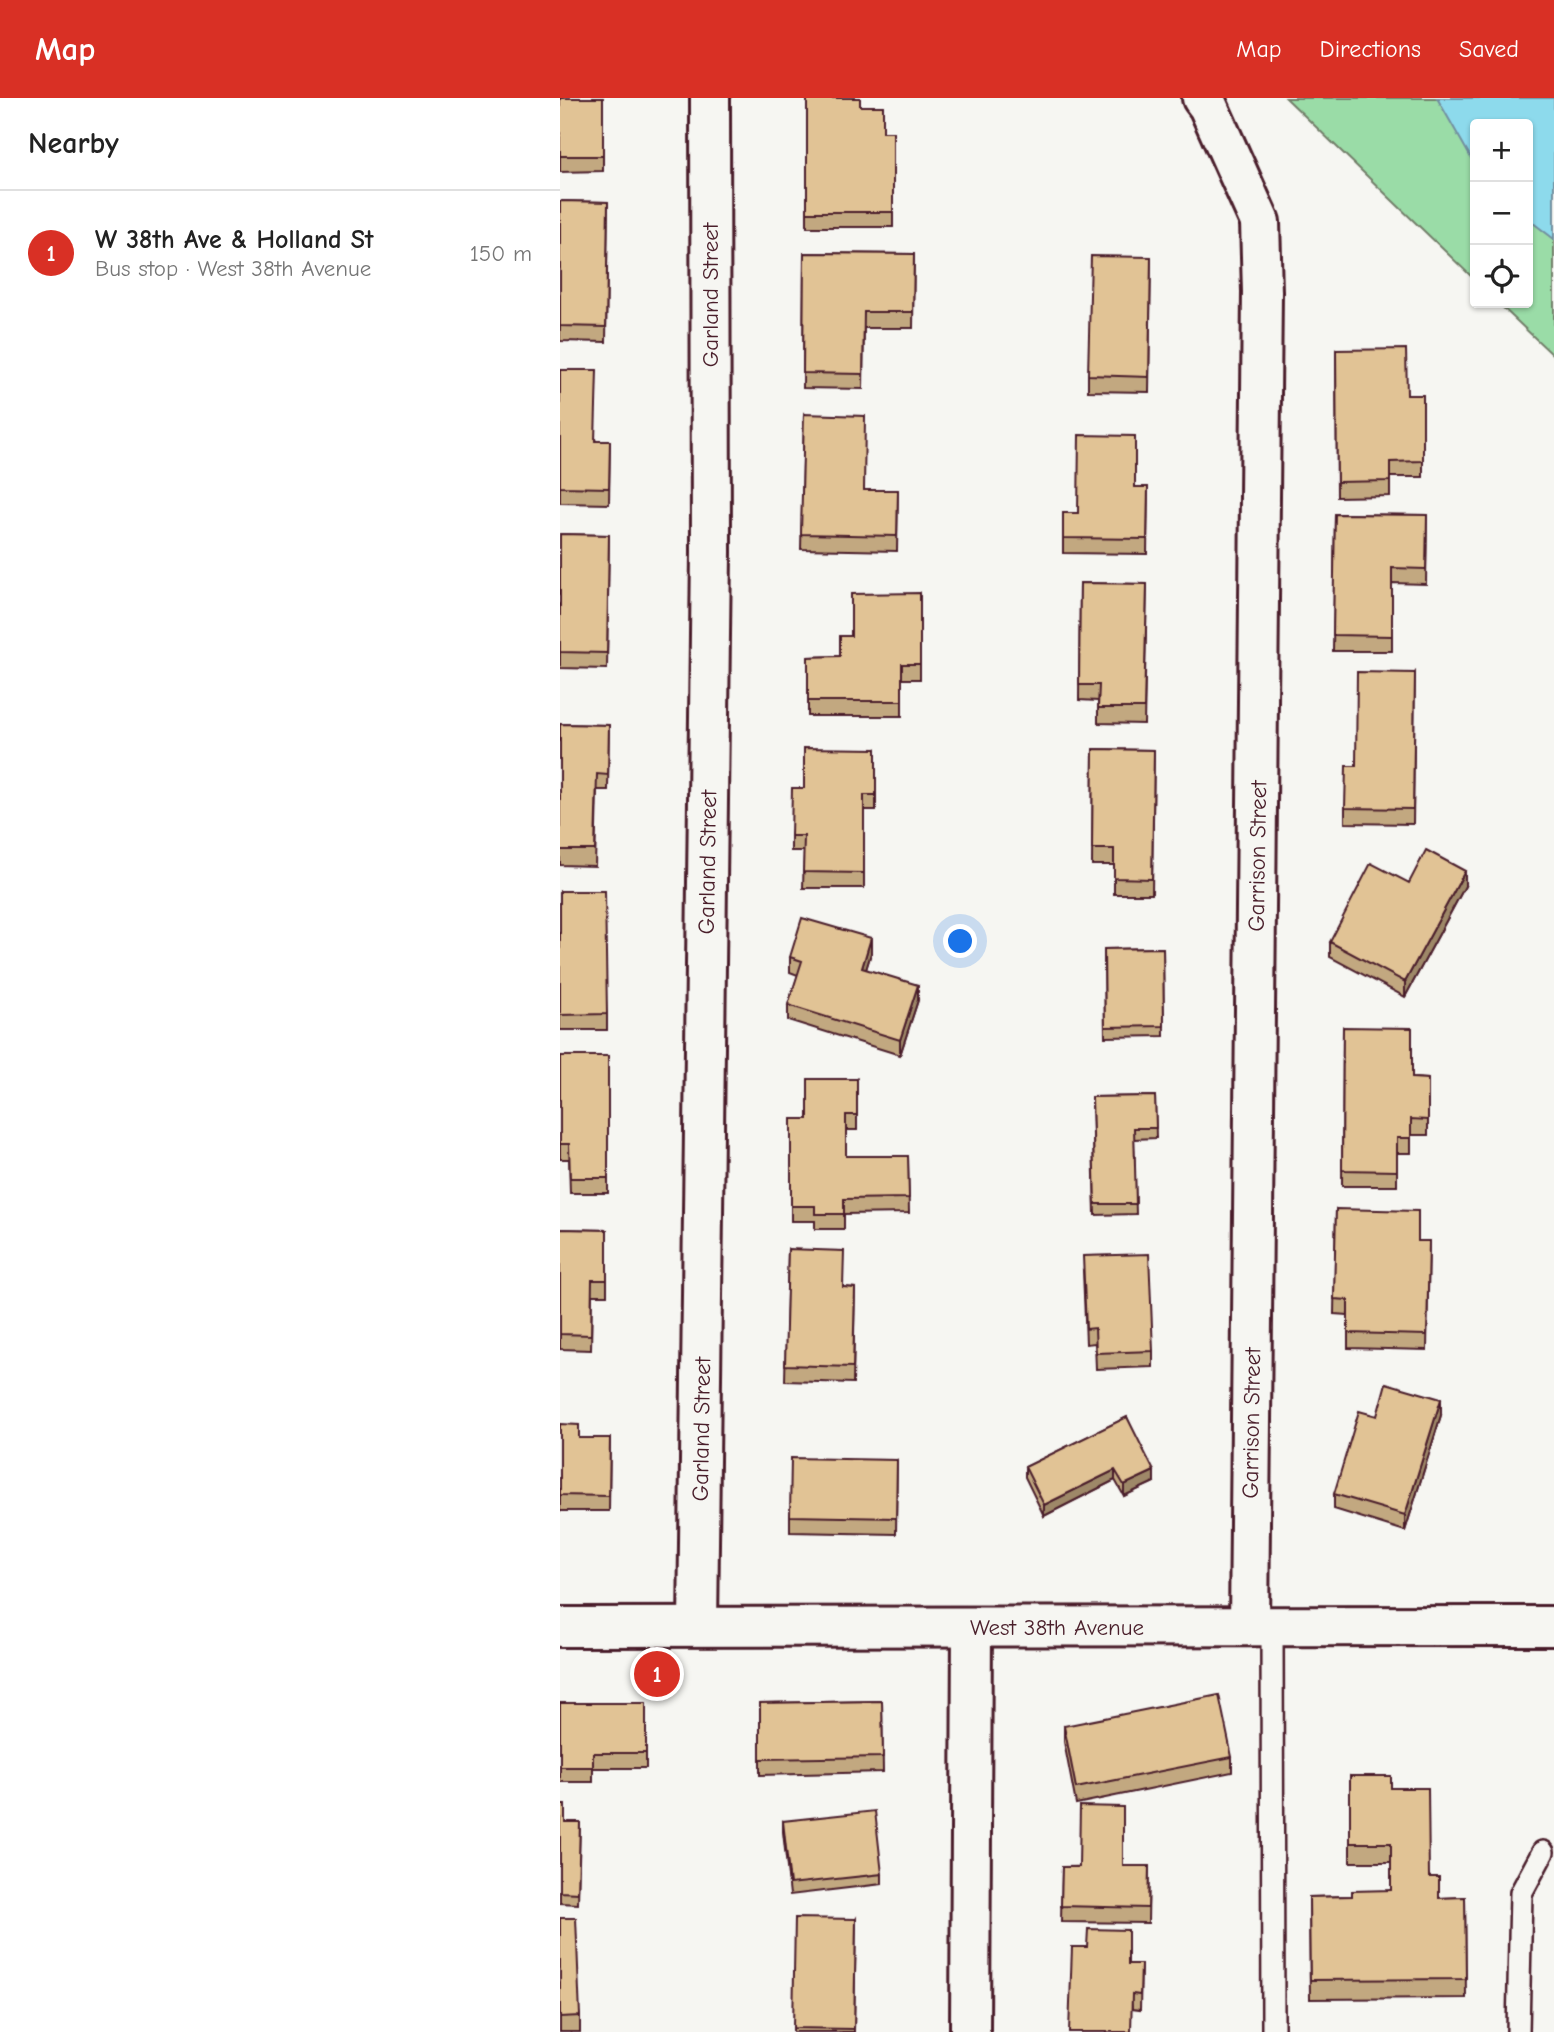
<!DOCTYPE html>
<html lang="en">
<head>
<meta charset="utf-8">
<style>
	body { margin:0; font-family:"Comic Neue",sans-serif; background:#f2f2f2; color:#222 }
	.controls { position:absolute; right:21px; top:21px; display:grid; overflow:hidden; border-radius:7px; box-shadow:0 2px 5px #0004 }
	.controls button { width:63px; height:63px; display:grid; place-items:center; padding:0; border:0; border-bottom:2px solid #e0e0e0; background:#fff; color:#222; font:35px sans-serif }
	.you { position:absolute; left:401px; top:844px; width:24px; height:24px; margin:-18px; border:5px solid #fff; border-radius:50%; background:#1a73e8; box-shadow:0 0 0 10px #1a73e833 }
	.badge { display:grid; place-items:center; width:46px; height:46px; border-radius:50%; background:#d93025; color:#fff; font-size:23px; font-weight:700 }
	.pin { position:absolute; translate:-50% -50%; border:4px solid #fff; box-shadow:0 2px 7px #0006 }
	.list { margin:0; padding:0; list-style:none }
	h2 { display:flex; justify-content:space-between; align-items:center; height:91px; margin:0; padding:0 28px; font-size:30px }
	h2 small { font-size:23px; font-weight:400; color:#767676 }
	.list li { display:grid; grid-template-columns:46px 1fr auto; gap:21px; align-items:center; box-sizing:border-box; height:126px; padding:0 28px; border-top:2px solid #e0e0e0 }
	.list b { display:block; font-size:26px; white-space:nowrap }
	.list p { margin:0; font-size:23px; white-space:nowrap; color:#767676 }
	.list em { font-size:23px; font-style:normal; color:#767676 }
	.icon { flex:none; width:38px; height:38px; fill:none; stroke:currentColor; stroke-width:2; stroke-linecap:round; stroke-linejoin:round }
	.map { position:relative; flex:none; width:994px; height:1934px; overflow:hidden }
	header { display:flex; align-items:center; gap:42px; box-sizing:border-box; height:98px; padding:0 35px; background:#d93025; color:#fff }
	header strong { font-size:33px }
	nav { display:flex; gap:38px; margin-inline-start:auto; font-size:24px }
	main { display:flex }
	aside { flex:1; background:#fff }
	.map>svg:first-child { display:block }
	.green { fill:#9adca7; stroke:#727e69; stroke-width:2 }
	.water { fill:#8ddaec; stroke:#728f9f; stroke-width:2 }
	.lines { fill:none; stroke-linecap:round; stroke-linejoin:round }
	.service-casing { stroke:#4a1f2b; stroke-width:26 }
	.minor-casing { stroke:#4a1f2b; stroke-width:44 }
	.secondary-casing { stroke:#4a1f2b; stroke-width:44 }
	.service { stroke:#f6f6f2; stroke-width:21 }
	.minor { stroke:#f6f6f2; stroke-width:38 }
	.secondary { stroke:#f6f6f2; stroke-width:38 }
	.wall { fill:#c2a880; stroke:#4a1f2b; stroke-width:2 }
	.shaded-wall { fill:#9e8868; stroke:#4a1f2b; stroke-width:2 }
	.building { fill:#e1c395; stroke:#4a1f2b; stroke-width:2 }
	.labels { text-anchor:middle; stroke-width:6; stroke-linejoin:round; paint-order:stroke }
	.street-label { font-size:23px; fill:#4a1f2b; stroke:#f6f6f2 }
</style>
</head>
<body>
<header>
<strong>Map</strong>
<nav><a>Map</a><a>Directions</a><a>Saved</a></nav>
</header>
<main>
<aside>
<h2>Nearby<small></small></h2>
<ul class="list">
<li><span class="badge">1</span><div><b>W 38th Ave &amp; Holland St</b><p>Bus stop · West 38th Avenue</p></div><em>150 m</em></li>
</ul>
</aside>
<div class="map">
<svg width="994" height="1934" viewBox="0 0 994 1934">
	<rect width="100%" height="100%" fill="#f6f6f2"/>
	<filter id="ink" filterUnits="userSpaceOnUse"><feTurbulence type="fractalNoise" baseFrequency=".0143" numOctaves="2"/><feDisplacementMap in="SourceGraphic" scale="14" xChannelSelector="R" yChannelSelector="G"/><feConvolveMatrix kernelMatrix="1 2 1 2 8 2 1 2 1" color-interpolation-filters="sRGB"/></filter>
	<g filter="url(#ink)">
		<!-- green -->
		<path class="green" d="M 726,0 L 994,0 L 994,258 L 938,205 L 968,205 L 968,26 L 915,26 L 915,182 Z"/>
		<!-- water -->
		<path class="water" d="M 877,0 L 994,0 L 994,141 L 968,121 L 968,26 L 915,26 L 915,67 Z"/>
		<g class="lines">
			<!-- service casing -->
			<g class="service-casing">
				<path id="service" d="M 712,1528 L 713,1934
					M 958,1934 L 961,1795 L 983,1754"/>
			</g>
			<!-- minor casing -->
			<g class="minor-casing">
				<path id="minor" d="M 642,0 L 648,8 L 700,124 L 702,194 L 689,1528
					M 138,1528 L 151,454 L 150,0
					M 410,1934 L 412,1529"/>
			</g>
			<!-- secondary casing -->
			<g class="secondary-casing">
				<path id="secondary" d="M 0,1529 L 994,1528"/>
			</g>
			<!-- service -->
			<use href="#service" class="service"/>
			<!-- minor -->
			<use href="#minor" class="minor"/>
			<!-- secondary -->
			<use href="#secondary" class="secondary"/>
		</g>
		<!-- wall -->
		<path class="wall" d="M 0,0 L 43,0 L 43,73 L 0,74 Z
			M 247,0 L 300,8 L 323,34 L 333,34 L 333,129 L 247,129 Z
			M 0,103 L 48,104 L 46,244 L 0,243 Z
			M 244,155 L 354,156 L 353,230 L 304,230 L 303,291 L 243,290 Z
			M 591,159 L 589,294 L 528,293 L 528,277 Z
			M 776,252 L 847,297 L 863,297 L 863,379 L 830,379 L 830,398 L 777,399 Z
			M 0,272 L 36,343 L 50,343 L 49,406 L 0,405 Z
			M 244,316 L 304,392 L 338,392 L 337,453 L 241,451 Z
			M 575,389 L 588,389 L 587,456 L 503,455 L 503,415 L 518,415 Z
			M 775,416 L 867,417 L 866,486 L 832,485 L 832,553 L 773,553 Z
			M 0,436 L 49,437 L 47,571 L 0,570 Z
			M 520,485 L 587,486 L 584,626 L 538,625 L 538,603 L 519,602 Z
			M 360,495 L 360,581 L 342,581 L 342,618 L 248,618 L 248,559 L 280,558 L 291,538 Z
			M 855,575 L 853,726 L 785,725 L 785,710 L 796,668 Z
			M 0,626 L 49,627 L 48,692 L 37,692 L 35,768 L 0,767 Z
			M 316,651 L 316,712 L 304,712 L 304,790 L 243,790 L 244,753 L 231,753 L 231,738 L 244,690 Z
			M 533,651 L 594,652 L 592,796 L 554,796 L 554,767 L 532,767 Z
			M 849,785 L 905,788 L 845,899 L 770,859 L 770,844 Z
			M 0,793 L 47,916 L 47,932 L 0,932 Z
			M 603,850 L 604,938 L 545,939 L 544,851 Z
			M 311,855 L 306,871 L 358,902 L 340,957 L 228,922 L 228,907 L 238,877 L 230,874 L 230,859 Z
			M 783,929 L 852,980 L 868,981 L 868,1037 L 851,1037 L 851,1055 L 837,1055 L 837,1088 L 782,1088 Z
			M 0,958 L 48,958 L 48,1095 L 10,1095 L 9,1061 L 0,1061 Z
			M 297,981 L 297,1032 L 286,1032 L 286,1058 L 348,1058 L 349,1115 L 284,1116 L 284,1131 L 255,1131 L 255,1123 L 231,1123 L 231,1021 L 248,1021 Z
			M 595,998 L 596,1040 L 574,1041 L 576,1116 L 535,1117 L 532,999 Z
			M 776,1111 L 858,1143 L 869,1143 L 867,1252 L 788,1250 L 788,1217 L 774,1216 Z
			M 0,1131 L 47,1132 L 47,1197 L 32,1197 L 31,1252 L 0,1251 Z
			M 228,1151 L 283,1189 L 295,1190 L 293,1285 L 225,1283 Z
			M 523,1173 L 593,1253 L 593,1269 L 536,1271 L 535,1245 L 526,1246 Z
			M 881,1317 L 845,1433 L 774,1411 L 774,1396 L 817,1318 Z
			M 567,1319 L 594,1384 L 564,1398 L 555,1382 L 484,1418 L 465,1379 L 465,1369 Z
			M 0,1326 L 19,1340 L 50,1340 L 49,1413 L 0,1413 Z
			M 337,1362 L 336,1436 L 230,1434 L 230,1418 Z
			M 322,1603 L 323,1674 L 200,1677 L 200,1605 Z
			M 0,1605 L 86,1605 L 86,1670 L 33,1670 L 33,1684 L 0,1684 Z
			M 504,1628 L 672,1659 L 672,1674 L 516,1706 L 504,1644 Z
			M 790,1678 L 831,1690 L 879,1800 L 905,1799 L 906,1900 L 750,1901 L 749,1799 L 792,1798 L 831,1792 L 831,1764 L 790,1764 Z
			M 0,1707 L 5,1724 L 20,1724 L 18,1806 L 0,1805 Z
			M 223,1723 L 322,1776 L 322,1786 L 230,1797 L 223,1734 Z
			M 563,1768 L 589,1768 L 588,1825 L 501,1824 L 502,1769 Z
			M 0,1820 L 20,1918 L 20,1934 L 0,1934 Z
			M 296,1821 L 294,1934 L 233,1934 L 233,1930 Z
			M 568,1866 L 581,1866 L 580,1912 L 572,1911 Z"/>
		<!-- shaded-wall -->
		<path class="shaded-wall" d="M 905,773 L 905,788 L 845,899 L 845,884 Z
			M 311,840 L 311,855 L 302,885 L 302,870 Z
			M 358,887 L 358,902 L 340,957 L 340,942 Z
			M 881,1301 L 881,1317 L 845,1433 L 845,1417 Z
			M 555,1372 L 555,1382 L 484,1418 L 484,1407 Z
			M 594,1373 L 594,1384 L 564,1398 L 564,1387 Z"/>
		<!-- building -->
		<path class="building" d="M 0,0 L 43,0 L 43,58 L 0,58 Z
			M 247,0 L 300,0 L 300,8 L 323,8 L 323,34 L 333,34 L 333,114 L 247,114 Z
			M 0,103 L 48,104 L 46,229 L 0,228 Z
			M 244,155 L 354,156 L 353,214 L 304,214 L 303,276 L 243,275 Z
			M 531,158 L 591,159 L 589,279 L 528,277 Z
			M 846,251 L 847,297 L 863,297 L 863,363 L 830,364 L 830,383 L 777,384 L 776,252 Z
			M 0,272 L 37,272 L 35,343 L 50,343 L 49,390 L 0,389 Z
			M 244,316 L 305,318 L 304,392 L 338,392 L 337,438 L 241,436 Z
			M 519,337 L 575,338 L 575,389 L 588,389 L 587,441 L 503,440 L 503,415 L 518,415 Z
			M 775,416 L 867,417 L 866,471 L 832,470 L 832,538 L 773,537 Z
			M 0,436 L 49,437 L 47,555 L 0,554 Z
			M 520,485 L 587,486 L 584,610 L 538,610 L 539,587 L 519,587 Z
			M 360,495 L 360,566 L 342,566 L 342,603 L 248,603 L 248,559 L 280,558 L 280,538 L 291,538 L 291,496 Z
			M 797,574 L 855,575 L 853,711 L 785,710 L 786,668 L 796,668 Z
			M 0,626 L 49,627 L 48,677 L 37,676 L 35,752 L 0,752 Z
			M 244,650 L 316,651 L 316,697 L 304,697 L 304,775 L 243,774 L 244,738 L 231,738 L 232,690 L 244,690 Z
			M 533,651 L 594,652 L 592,781 L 554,780 L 554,751 L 532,751 Z
			M 866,752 L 905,773 L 845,884 L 770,844 L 811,765 L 849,785 Z
			M 0,793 L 45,793 L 47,916 L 0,917 Z
			M 242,820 L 311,840 L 302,870 L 358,887 L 340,942 L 228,907 L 242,863 L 230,859 Z
			M 603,850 L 604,928 L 545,929 L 544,851 Z
			M 783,929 L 852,930 L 852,980 L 868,981 L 868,1022 L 851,1021 L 851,1040 L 837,1040 L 837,1073 L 782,1072 Z
			M 0,958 L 48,958 L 48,1080 L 10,1080 L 9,1046 L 0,1046 Z
			M 248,981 L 297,981 L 297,1017 L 286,1017 L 286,1058 L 348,1058 L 349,1100 L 284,1101 L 284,1116 L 255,1116 L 255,1108 L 231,1108 L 231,1021 L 248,1021 Z
			M 595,998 L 596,1030 L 574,1030 L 576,1106 L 535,1106 L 532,999 Z
			M 776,1111 L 858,1113 L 858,1143 L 869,1143 L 867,1237 L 788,1235 L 788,1202 L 774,1201 Z
			M 0,1131 L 47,1132 L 47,1182 L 32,1182 L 31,1237 L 0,1236 Z
			M 228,1151 L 284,1153 L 283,1189 L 295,1190 L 293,1269 L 225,1267 Z
			M 589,1156 L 593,1253 L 536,1255 L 535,1230 L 526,1231 L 523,1158 Z
			M 826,1285 L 881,1301 L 845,1417 L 774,1396 L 799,1313 L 817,1318 Z
			M 567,1319 L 594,1373 L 564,1387 L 555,1372 L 484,1407 L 465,1369 Z
			M 0,1326 L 19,1327 L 19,1340 L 50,1340 L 49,1398 L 0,1397 Z
			M 231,1360 L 337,1362 L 336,1420 L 230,1418 Z
			M 659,1597 L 672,1659 L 516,1690 L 504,1628 Z
			M 322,1603 L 323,1659 L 200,1661 L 200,1605 Z
			M 0,1605 L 86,1605 L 86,1655 L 33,1655 L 33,1669 L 0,1669 Z
			M 790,1678 L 831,1678 L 831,1690 L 868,1690 L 869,1779 L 879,1779 L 879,1800 L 905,1799 L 906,1881 L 750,1882 L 749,1799 L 792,1798 L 792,1793 L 831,1792 L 831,1745 L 790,1745 Z
			M 0,1707 L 5,1707 L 5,1724 L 20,1724 L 18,1795 L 0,1794 Z
			M 520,1708 L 563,1709 L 563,1768 L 589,1768 L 588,1810 L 501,1808 L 502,1769 L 519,1769 Z
			M 315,1713 L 322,1776 L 230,1786 L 223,1723 Z
			M 0,1820 L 16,1820 L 20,1918 L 0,1919 Z
			M 235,1820 L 296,1821 L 294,1931 L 233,1930 Z
			M 528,1831 L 568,1832 L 568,1866 L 581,1866 L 580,1897 L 572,1896 L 571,1934 L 509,1934 L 512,1849 L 527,1849 Z"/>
	</g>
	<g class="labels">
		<!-- street labels -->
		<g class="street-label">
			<text transform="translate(150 197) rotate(-90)" y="8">Garland Street</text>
			<text transform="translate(697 758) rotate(-89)" y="8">Garrison Street</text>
			<text transform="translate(147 764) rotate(-89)" y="8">Garland Street</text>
			<text transform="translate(691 1325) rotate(-89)" y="8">Garrison Street</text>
			<text transform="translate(141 1331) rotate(-89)" y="8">Garland Street</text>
			<text x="497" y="1537">West 38th Avenue</text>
		</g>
	</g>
</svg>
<div class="controls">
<button>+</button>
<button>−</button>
<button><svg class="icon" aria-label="locate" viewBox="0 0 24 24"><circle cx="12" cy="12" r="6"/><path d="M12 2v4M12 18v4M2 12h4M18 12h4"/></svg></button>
</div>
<div class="you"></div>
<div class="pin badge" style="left:97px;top:1576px">1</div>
</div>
</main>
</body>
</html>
